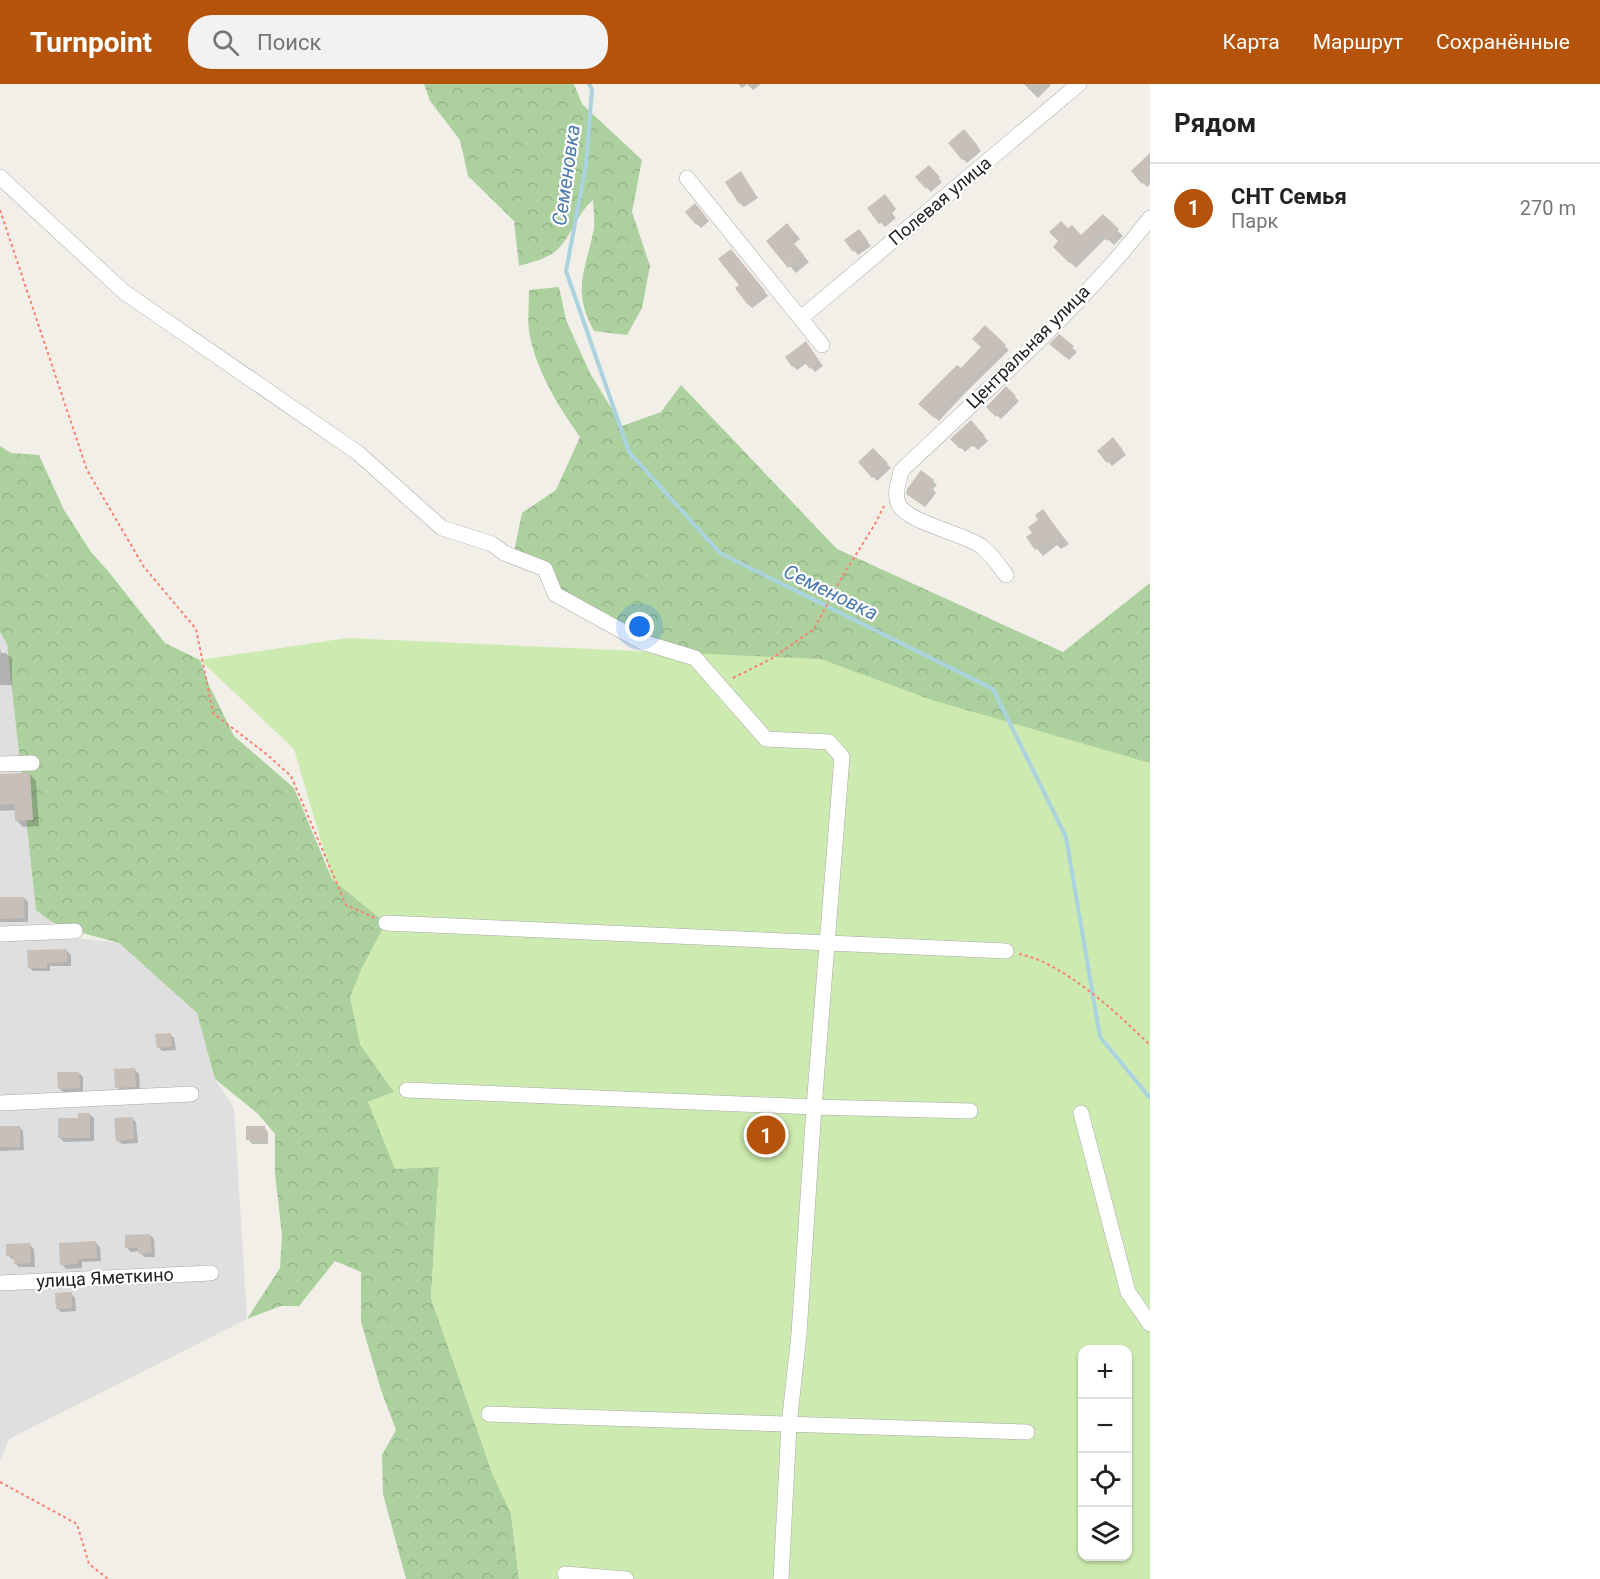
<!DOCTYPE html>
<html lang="ru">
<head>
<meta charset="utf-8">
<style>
	body { margin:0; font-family:Roboto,sans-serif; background:#f2f2f2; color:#222 }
	.controls { position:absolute; right:18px; bottom:18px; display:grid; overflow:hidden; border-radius:12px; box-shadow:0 2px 4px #0004 }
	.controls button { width:54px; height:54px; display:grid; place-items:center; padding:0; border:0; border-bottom:2px solid #e0e0e0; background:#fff; color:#222; font:30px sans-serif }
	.you { position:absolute; left:640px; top:543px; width:21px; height:21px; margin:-15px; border:4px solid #fff; border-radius:50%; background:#1a73e8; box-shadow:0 0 0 9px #1a73e833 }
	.badge { display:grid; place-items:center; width:39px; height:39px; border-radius:50%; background:#b45309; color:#fff; font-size:20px; font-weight:700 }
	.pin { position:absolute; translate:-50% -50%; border:3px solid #fff; box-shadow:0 2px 6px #0006 }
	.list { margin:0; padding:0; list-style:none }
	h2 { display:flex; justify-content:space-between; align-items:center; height:78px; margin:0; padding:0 24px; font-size:26px }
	h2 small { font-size:20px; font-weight:400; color:#767676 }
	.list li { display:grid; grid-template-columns:39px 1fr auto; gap:18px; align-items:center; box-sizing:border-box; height:90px; padding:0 24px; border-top:2px solid #e0e0e0 }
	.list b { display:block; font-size:22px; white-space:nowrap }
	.list p { margin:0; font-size:20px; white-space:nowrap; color:#767676 }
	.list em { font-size:20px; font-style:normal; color:#767676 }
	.icon { flex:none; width:33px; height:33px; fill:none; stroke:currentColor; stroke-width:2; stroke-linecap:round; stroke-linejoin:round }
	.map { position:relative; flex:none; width:1150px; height:1495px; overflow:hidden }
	header { display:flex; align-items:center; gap:36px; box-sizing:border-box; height:84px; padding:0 30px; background:#b45309; color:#fff }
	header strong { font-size:28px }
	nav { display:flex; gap:33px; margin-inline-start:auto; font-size:21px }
	.search { width:420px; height:54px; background:#f2f2f2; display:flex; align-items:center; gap:15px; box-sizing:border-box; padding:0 21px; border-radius:24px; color:#767676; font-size:22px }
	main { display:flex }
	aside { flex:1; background:#fff }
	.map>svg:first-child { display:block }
	.residential { fill:#e0dfdf }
	.forest { fill:url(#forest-crowns) }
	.garden { fill:#cdebb0; fill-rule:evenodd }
	.shadow { fill:#0003 }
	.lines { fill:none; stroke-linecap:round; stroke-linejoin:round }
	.stream { stroke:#aad3df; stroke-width:4 }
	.building { fill:#c7bfb8 }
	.minor-casing { stroke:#a9a9a9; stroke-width:16 }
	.path { stroke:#fa8072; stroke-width:2; stroke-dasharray:3 3; stroke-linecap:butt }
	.minor { stroke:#fff; stroke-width:15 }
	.labels { text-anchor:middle; stroke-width:4.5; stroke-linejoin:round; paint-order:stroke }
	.street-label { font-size:18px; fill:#222; stroke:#fff }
	.water-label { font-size:20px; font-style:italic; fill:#4a7aab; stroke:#fff }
</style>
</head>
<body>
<header>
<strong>Turnpoint</strong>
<div class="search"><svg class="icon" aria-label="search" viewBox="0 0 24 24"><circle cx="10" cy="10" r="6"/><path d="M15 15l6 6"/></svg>Поиск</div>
<nav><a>Карта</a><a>Маршрут</a><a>Сохранённые</a></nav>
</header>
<main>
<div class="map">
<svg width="1150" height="1495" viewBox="0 0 1150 1495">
	<defs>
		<pattern id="forest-crowns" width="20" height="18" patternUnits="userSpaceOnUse" patternTransform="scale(1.5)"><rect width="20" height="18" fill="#add19e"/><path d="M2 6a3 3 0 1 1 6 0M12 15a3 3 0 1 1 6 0" fill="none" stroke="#95b388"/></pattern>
	</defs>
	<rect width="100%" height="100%" fill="#f2efe9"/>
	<!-- residential -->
	<path class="residential" d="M 0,548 L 7,560 L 36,826 L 52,838 L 48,851 L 119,859 L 197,929 L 215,995 L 234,1024 L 247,1235 L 9,1355 L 0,1378 Z"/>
	<!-- forest -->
	<path class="forest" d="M 424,0 L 574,0 L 582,20 L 642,76 L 632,128 L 650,182 L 642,224 L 627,251 L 594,247 C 571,205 586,186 594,144 C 595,135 593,124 593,116 C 575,131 569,161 550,171 C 541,176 529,179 519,182 L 514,137 L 468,92 L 460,56 L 430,17 Z
		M 559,203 L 566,236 L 590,289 L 622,342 L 661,328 L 681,301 L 837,465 L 1063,568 L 1150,499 L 1150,880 L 1062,992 L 1082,1472 L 1128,1472 L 1150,1495 L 1089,1495 L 695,574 L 555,510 L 545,485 L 513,472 L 522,429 L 556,406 L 580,353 C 559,323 538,290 530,253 C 527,239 529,221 529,206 Z
		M 0,362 L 11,369 L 39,371 L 64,426 L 91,468 L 108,487 L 165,559 L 200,576 L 209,601 L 234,652 L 294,704 L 332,795 L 386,839 L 361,886 L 360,960 L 394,1008 L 368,1018 L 439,1083 L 431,1214 L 493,1391 L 511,1429 L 519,1495 L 406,1495 L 383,1410 L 382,1371 L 396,1346 L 381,1306 L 361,1238 L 361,1188 L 335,1177 L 299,1222 L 281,1222 L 247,1235 L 280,1184 L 282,1151 L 275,1090 L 275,1050 L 258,1030 L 215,995 L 197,929 L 119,859 L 75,847 L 52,838 L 36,826 L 7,560 L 0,548 Z"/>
	<!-- garden -->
	<path class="garden" d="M 347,554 L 821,575 L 932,616 L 1150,679 L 1150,1495 L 519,1495 L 511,1429 L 493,1391 L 431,1214 L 439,1083 L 395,1085 L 368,1018 L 394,1008 L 360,960 L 350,913 L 361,886 L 386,839 L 332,795 L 294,665 L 200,576 ZM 1082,1266 L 1128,1266 L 1128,1472 L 1082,1472 Z"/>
	<!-- shadow -->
	<path class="shadow" d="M 738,0 L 747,0 L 742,4 Z
		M 747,0 L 759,0 L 760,1 L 753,6 Z
		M 1024,0 L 1050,0 L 1051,1 L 1038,14 Z
		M 968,51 L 981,67 L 967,79 L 963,75 Z
		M 1146,75 L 1150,79 L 1150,100 L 1147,103 L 1133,87 Z
		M 933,87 L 942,98 L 931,108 L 927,104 Z
		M 741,89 L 758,114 L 744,123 L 740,119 Z
		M 889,116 L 896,125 L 892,129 L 896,134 L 885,143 L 881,139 Z
		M 699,125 L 709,137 L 701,144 L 697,140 Z
		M 1103,132 L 1123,152 L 1114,161 L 1106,154 L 1076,184 L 1055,163 L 1068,147 L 1081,153 Z
		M 794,148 L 800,155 L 794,160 L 809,178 L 796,189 L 768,157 Z
		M 862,151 L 871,162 L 858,171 L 846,156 Z
		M 735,171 L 768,212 L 752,224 L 748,220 L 741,202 Z
		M 985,243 L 1009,266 L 964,310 L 939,337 L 920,320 L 961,286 L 983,263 Z
		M 1059,252 L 1077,268 L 1069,276 L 1055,264 Z
		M 806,259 L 823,282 L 815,288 L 807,279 L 797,286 L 793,282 Z
		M 1006,304 L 1019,317 L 1001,335 L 988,323 Z
		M 971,338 L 988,357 L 978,366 L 973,361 L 965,368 L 953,355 Z
		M 1117,359 L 1126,371 L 1112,382 L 1099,367 Z
		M 873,366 L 891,384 L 877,397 L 860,378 Z
		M 933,397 L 937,401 L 933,405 L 936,409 L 925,423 L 912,414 Z
		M 1043,427 L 1069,460 L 1061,465 L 1057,461 L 1043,472 L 1028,454 L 1034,449 Z
		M 0,564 L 1,569 L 6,569 L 12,576 L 12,601 L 0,601 Z
		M 0,690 L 30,690 L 36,697 L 39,742 L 23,743 L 17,737 L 16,726 L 0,727 Z
		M 24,814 L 28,818 L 28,838 L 0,838 L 0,815 Z
		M 66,866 L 71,871 L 71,882 L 50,882 L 50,887 L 33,887 L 29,883 Z
		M 170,950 L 174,954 L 176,966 L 162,967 L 158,963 Z
		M 135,986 L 139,990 L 140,1006 L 121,1007 L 117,1003 Z
		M 79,989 L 83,993 L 83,1008 L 63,1008 L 59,1004 Z
		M 89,1030 L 94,1034 L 94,1057 L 64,1058 L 60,1054 Z
		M 132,1034 L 136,1038 L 138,1059 L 122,1060 L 117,1056 Z
		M 19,1043 L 23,1047 L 24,1066 L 0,1067 L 0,1044 Z
		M 264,1043 L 268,1048 L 268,1060 L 252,1060 L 248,1055 Z
		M 150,1151 L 154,1155 L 155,1173 L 144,1173 L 140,1167 L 131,1168 L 127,1164 Z
		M 96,1159 L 100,1163 L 101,1177 L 82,1178 L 82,1184 L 66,1185 L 62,1180 Z
		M 30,1161 L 34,1165 L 35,1183 L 19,1183 L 15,1179 L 15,1175 L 12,1175 L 8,1171 Z
		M 71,1210 L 75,1214 L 76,1227 L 61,1228 L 57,1224 Z"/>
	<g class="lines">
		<!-- stream -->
		<path class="stream" d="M 589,0 L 592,5 L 586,81 L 566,187 L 629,368 L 720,469 L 993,605 L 1066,753 L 1100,953 L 1150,1014"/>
	</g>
	<!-- building -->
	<path class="building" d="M 964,45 L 978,62 L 962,76 L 948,59 Z
		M 1150,69 L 1150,93 L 1142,100 L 1131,87 Z
		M 929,81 L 940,93 L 926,105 L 915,93 Z
		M 741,87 L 755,110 L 739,120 L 725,98 Z
		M 885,110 L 893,121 L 889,124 L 893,129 L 879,140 L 867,124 Z
		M 695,119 L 706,133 L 696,141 L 685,128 Z
		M 1103,130 L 1119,145 L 1107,157 L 1100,149 L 1069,179 L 1053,163 L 1058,157 L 1049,148 L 1061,137 L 1068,144 L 1072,141 L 1081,151 Z
		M 787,139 L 794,148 L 788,153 L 804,171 L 788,184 L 766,157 Z
		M 859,145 L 868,157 L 853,168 L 844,156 Z
		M 731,165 L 765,207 L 747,220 L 735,204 L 739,201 L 718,175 Z
		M 985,241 L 1006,261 L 960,306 L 934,334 L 918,320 L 957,281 L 961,284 L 981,263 L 972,255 Z
		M 1059,250 L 1074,262 L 1065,273 L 1049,260 Z
		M 806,257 L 820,278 L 810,285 L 802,275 L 792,283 L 785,273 Z
		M 1006,302 L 1016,312 L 996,333 L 986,323 Z
		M 971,336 L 985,352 L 973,363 L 968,358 L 960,365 L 950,355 Z
		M 1113,353 L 1123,366 L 1107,379 L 1097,367 Z
		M 873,364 L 888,379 L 872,394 L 858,378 Z
		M 921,386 L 934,396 L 930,401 L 933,404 L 921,420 L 906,410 L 907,405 Z
		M 1043,425 L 1063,453 L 1054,460 L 1050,455 L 1035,466 L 1026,453 L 1032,449 L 1028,443 L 1038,436 L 1035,431 Z
		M 30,689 L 33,736 L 15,737 L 14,720 L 0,721 L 0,690 Z
		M 0,813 L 24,813 L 25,834 L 0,835 Z
		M 67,865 L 67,878 L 47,879 L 47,884 L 28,884 L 27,866 Z
		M 171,949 L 172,962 L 157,964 L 155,950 Z
		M 135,984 L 136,1003 L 115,1004 L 114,985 Z
		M 57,988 L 79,988 L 80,1004 L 58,1005 Z
		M 78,1029 L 90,1029 L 90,1054 L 58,1054 L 58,1034 L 78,1034 Z
		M 133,1033 L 134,1055 L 116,1057 L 114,1034 Z
		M 0,1042 L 20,1042 L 20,1063 L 0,1063 Z
		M 246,1042 L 265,1042 L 265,1056 L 246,1056 Z
		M 150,1150 L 152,1169 L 139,1170 L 138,1164 L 125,1164 L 125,1151 Z
		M 96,1157 L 97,1174 L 78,1175 L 78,1180 L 60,1181 L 59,1159 Z
		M 30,1159 L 31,1179 L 14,1180 L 13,1171 L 6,1172 L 6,1160 Z
		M 72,1208 L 72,1224 L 56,1225 L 55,1209 Z"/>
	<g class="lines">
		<!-- minor casing -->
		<g class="minor-casing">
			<path id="minor" d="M 0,93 L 124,208 L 358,369 L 442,444 L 492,460 L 504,469 L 545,485 L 555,510 L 642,558 L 695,574 L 766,655 L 829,658 L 842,673 L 814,1023 L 799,1250 L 789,1341 L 781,1495
				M 687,94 L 822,261
				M 801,234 L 1079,0
				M 1006,491 C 999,482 991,469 981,462 C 965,450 905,438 898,419 C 894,409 899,397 901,387 C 986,306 1078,227 1150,134
				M 0,680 L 32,679
				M 386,839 L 1006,867
				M 0,850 L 75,847
				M 407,1006 L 814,1023 L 970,1027
				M 0,1019 L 191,1010
				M 1081,1029 L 1128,1208 L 1150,1240
				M 0,1199 L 211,1189
				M 489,1330 L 1027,1348
				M 565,1490 L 626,1495"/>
		</g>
		<!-- path -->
		<path class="path" d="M 0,126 L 87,386 L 144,483 L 196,545 L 213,629 L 265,669 L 291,692 L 346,821 L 375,834
			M 733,594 L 771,575 L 814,545 L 842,493 L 875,440 L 884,422
			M 1019,870 C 1063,878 1118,930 1150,961
			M 0,1398 L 77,1440 L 89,1480 L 108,1495"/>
		<!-- minor -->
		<use href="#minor" class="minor"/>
	</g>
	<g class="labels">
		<!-- street labels -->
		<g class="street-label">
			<text transform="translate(940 117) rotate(-40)" y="6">Полевая улица</text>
			<text transform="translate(1028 263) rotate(-45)" y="6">Центральная улица</text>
			<text transform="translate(105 1194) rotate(-3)" y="6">улица Яметкино</text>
		</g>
		<!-- water labels -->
		<g class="water-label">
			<text transform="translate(566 91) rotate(-82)" y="7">Семеновка</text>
			<text transform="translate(831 508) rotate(26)" y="7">Семеновка</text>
		</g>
	</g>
</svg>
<div class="controls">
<button>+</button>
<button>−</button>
<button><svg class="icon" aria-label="locate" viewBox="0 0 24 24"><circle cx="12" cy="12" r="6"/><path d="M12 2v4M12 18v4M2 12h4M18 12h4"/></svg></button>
<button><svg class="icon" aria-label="layers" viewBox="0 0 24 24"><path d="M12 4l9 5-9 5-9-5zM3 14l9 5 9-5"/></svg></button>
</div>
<div class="you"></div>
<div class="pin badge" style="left:766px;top:1051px">1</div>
</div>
<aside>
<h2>Рядом<small></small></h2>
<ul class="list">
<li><span class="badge">1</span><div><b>СНТ Семья</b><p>Парк</p></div><em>270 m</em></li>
</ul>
</aside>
</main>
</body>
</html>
